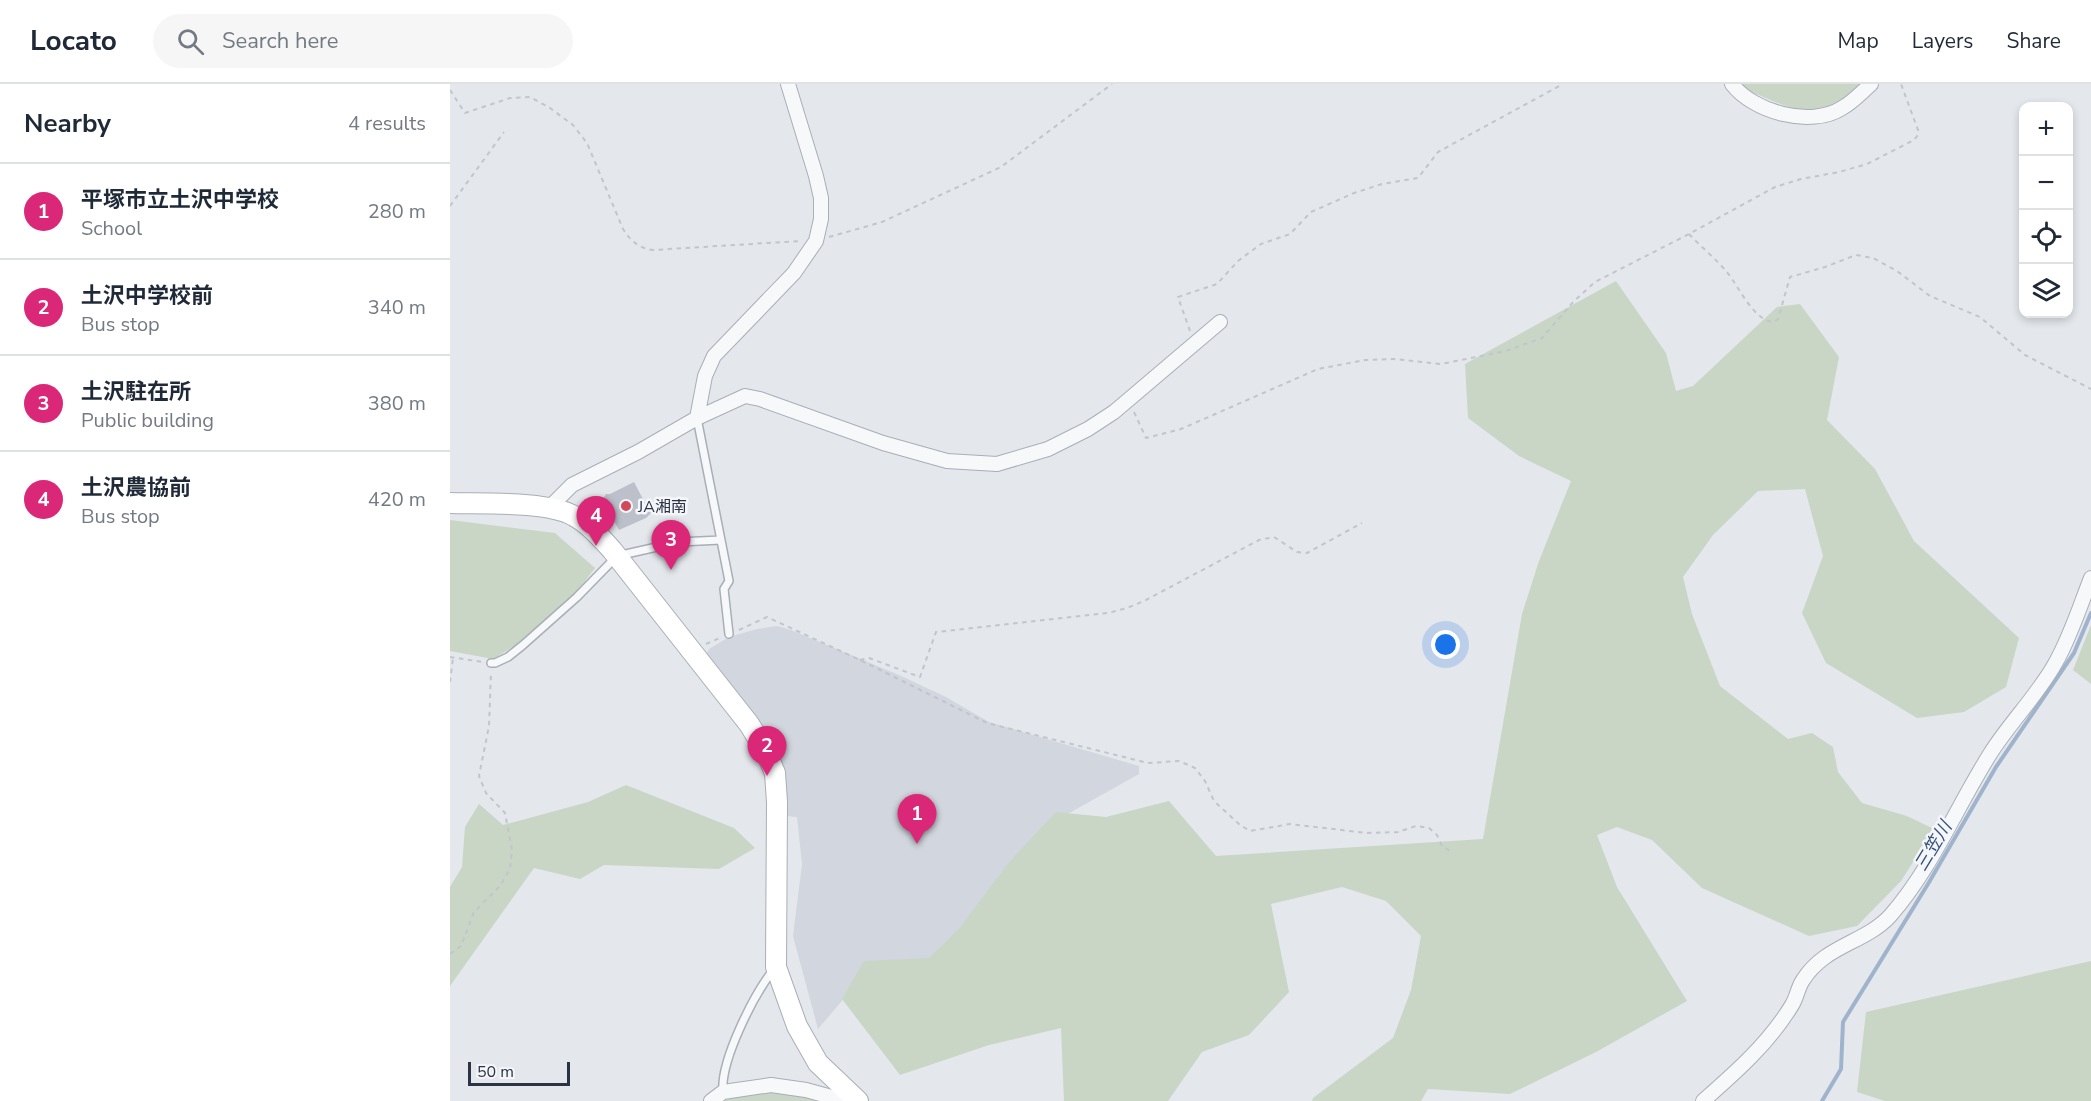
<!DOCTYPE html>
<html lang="en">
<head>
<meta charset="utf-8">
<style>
	body { margin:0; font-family:"Nunito Sans","Noto Sans JP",sans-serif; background:#f6f6f7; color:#1f2937 }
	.controls { position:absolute; right:18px; top:18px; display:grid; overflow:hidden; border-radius:12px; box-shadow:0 3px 9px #0003 }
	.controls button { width:54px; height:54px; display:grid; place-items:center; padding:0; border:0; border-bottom:2px solid #e0e1e3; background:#fff; color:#1f2937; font:30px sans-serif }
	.scale { position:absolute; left:18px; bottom:15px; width:102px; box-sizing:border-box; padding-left:6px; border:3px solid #2b3445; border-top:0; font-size:16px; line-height:21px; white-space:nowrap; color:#2b3445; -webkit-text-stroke:4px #f4f6f9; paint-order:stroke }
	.you { position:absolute; left:996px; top:561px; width:21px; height:21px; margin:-15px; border:4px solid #fff; border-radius:50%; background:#1a73e8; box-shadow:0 0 0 9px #1a73e833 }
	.badge { display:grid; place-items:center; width:39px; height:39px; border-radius:50%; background:#db2777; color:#fff; font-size:20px; font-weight:700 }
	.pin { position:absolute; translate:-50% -50px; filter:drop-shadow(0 2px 3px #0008) }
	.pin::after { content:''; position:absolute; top:32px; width:21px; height:18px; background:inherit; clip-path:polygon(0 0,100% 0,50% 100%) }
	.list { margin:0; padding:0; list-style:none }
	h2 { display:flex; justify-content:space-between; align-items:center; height:78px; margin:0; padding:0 24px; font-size:26px }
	h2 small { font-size:20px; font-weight:400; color:#747a83 }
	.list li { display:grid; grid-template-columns:39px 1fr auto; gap:18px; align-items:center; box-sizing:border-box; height:96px; padding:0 24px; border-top:2px solid #e0e1e3 }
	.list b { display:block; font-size:22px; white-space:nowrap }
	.list p { margin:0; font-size:20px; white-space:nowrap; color:#747a83 }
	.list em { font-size:20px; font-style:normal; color:#747a83 }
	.icon { flex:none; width:33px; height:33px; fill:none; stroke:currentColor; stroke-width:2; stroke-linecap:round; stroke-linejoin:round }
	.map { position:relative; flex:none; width:1641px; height:1017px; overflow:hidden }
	header { display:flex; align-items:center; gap:36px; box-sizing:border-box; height:84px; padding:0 30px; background:#fff; border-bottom:2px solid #e0e1e3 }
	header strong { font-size:28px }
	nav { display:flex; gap:33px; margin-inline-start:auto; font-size:21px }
	.search { width:420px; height:54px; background:#f6f6f7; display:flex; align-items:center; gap:15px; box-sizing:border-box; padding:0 21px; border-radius:33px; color:#747a83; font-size:22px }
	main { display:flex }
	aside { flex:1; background:#fff }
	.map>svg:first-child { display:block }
	.built { fill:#d2d6de }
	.green { fill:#c9d6c5 }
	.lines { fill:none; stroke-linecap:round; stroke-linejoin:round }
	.stream { stroke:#9fb4cc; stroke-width:4 }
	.building { fill:#bbc0ca }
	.lane-casing { stroke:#a9aeb7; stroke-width:10 }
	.street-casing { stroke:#a9aeb7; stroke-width:16 }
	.secondary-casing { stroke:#a9aeb7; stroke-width:22 }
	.path { stroke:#c2c5cb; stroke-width:2; stroke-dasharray:4.5 4.5; stroke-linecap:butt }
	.lane { stroke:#f7f8fa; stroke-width:7 }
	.street { stroke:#f7f8fa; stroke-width:14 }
	.secondary { stroke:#fff; stroke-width:20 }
	.poi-dot { fill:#d1495b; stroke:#f4f6f9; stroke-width:2 }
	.labels { text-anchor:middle; stroke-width:5; stroke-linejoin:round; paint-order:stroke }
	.poi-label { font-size:16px; fill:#2b3445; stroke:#f4f6f9; text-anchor:start }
	.water-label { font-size:18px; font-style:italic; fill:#34527a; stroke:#f4f6f9 }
</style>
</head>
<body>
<header>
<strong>Locato</strong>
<div class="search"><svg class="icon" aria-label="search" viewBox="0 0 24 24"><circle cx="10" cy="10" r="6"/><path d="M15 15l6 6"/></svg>Search here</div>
<nav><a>Map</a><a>Layers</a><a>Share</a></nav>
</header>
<main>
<aside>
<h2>Nearby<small>4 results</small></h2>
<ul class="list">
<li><span class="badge">1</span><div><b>平塚市立土沢中学校</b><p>School</p></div><em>280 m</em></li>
<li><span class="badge">2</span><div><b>土沢中学校前</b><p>Bus stop</p></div><em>340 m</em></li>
<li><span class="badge">3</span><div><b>土沢駐在所</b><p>Public building</p></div><em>380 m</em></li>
<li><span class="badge">4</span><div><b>土沢農協前</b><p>Bus stop</p></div><em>420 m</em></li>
</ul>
</aside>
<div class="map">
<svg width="1641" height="1017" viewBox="0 0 1641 1017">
	<rect width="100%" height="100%" fill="#e4e7ec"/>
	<!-- built -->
	<path class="built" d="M 327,542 L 341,546 L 449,591 L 496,613 L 539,638 L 689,682 L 689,690 L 598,741 L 500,879 L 420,884 L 368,945 L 343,852 L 352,780 L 347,733 L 337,732 L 336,711 L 319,651 L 256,571 L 259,565 L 279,553 L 307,545 Z"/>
	<!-- green -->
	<path class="green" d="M 1292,0 L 1411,0 C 1404,6 1398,13 1390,19 C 1362,40 1324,16 1296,6 Z
		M 1166,197 L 1216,269 L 1226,307 L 1243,302 L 1327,223 L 1350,220 L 1389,273 L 1377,336 L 1425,385 L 1464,457 L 1569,554 L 1556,603 L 1514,628 L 1467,634 L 1376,579 L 1352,529 L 1373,472 L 1355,405 L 1308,407 L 1263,451 L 1233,493 L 1242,530 L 1270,602 L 1338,655 L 1362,649 L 1383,663 L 1388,688 L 1412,719 L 1457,732 L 1484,745 L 1451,797 L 1407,842 L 1359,852 L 1252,804 L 1202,756 L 1167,743 L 1147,751 L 1167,803 L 1237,917 L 1146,968 L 1060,1010 L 978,1005 L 971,1017 L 862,1017 L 863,1014 L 943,954 L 961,906 L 971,852 L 936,817 L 892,803 L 821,820 L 839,908 L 799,951 L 752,968 L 718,1017 L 614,1017 L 611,944 L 539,961 L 450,991 L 392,915 L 414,877 L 479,874 L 508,846 L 560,777 L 606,728 L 656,733 L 719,717 L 766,772 L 1033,755 L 1072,530 L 1089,477 L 1121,397 L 1069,372 L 1018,334 L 1015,280 Z
		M 0,436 L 105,449 L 145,484 L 108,532 L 67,560 L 43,575 L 0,567 Z
		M 1641,541 L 1641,600 L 1623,586 Z
		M 176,701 L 284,744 L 305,764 L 269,785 L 154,781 L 130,795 L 84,784 L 0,902 L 0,803 L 12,783 L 15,743 L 29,720 L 53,741 L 138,718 Z
		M 1641,877 L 1641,1017 L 1435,1017 L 1407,1008 L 1416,928 Z
		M 322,1008 L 354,1011 L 375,1017 L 274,1017 L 278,1014 Z"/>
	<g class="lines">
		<!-- stream -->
		<path class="stream" d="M 1372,1017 L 1391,985 L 1393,938 L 1478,800 L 1546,683 L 1624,569 L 1641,529"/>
	</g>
	<!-- building -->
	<path class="building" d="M 184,398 L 196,421 L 200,425 L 201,429 L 196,434 L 169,446 L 152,416 L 156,410 L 160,410 Z"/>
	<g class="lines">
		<!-- lane casing -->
		<g class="lane-casing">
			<path id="lane" d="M 247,334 L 279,497 L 274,505 L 279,550
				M 41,579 L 45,579 L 58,573 L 73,561 L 127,513 L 167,472 L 229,458 L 271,456
				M 273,1008 C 270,977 304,910 324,885"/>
		</g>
		<!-- street casing -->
		<g class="street-casing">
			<path id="street" d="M 1282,0 C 1303,28 1361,44 1392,24 C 1403,18 1412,8 1421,0
				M 247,334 L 255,292 L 264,272 L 344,189 L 366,157 L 371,135 L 371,114 L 366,92 L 338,0
				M 100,423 L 122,401 L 188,368 L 247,334 L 295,312 L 310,315 L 433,359 L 497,377 L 547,380 L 598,365 L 638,345 L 664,328 L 770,238
				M 261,1017 L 273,1008 L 321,1001 L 356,1006 L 396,1017 L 402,1012
				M 1253,1017 C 1286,988 1319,959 1342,921 C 1347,913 1348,903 1353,896 C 1375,861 1415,859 1440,832 C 1482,784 1506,724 1540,670 C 1560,638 1588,611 1606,578 C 1621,551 1630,522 1641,494"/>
		</g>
		<!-- secondary casing -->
		<g class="secondary-casing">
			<path id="secondary" d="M 0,419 C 32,420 98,417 124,432 C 139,440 151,454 162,466 L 299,640 L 315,666 L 325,689 L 327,718 L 326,883 L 347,942 L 368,979 L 408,1017"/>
		</g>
		<!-- path -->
		<path class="path" d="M 0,6 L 15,29 L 60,14 L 80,13 L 100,24 L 123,41 L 137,59 L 173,145 C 181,157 188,164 203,166 L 350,157
			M 0,122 L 54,48
			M 1239,150 C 1251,163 1265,174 1276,187 C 1289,202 1303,237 1324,238 L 1328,235 L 1340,193 L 1375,183 L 1406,171 L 1423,174 L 1447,187 L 1480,212 L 1530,233 L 1575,271 L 1641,305
			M 379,153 L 432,138 L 551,83 L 662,0
			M 740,247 L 728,213 L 767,200 L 788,177 L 811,160 L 840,150 L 861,128 L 904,109 L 932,100 L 968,94 L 988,68 L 1113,0
			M 684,328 L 696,354 L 731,345 L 868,285 L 915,276 L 944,275 L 991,280 L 1056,267 L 1092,254 L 1124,217 L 1145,198 L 1239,150 L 1325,103 L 1351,95 L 1389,88 L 1417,80 L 1464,56 L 1468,51 L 1468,46 L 1451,0
			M 289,546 L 317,533 L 410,576 L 537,639 L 698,679 L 729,677 L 745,684 L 755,697 L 764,717 L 790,741 L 800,747 L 840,740 L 917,749 L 948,748 L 966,742 L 979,744 L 987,751 L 992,762 L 1003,769
			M 256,560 L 270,554
			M 0,573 L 33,578
			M 410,576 L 419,574 L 470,593 L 486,548 L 658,529 L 677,524 L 694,517 L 809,456 L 824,453 L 847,468 L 857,469 L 912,439
			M 0,598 L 3,574
			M 0,870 L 11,862 L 24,828 L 50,802 L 60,785 L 62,766 L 55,729 L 36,709 L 29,692 L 39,642 L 41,588"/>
		<!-- lane -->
		<use href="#lane" class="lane"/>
		<!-- street -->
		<use href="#street" class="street"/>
		<!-- secondary -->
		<use href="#secondary" class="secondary"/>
	</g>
	<!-- markers -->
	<circle class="poi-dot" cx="176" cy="422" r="6"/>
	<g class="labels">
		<!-- poi labels -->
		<g class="poi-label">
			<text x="188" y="428">JA湘南</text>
		</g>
		<!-- water labels -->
		<g class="water-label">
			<text transform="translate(1483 762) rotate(-59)" y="6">三笠川</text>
		</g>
	</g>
</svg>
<div class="controls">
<button>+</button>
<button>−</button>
<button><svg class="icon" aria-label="locate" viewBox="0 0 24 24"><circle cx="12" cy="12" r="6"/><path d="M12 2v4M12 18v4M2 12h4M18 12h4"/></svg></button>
<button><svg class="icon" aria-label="layers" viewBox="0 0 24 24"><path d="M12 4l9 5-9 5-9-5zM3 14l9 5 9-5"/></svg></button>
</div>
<div class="scale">50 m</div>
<div class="you"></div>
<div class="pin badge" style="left:467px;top:760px">1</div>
<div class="pin badge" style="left:317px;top:692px">2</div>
<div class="pin badge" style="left:221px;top:486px">3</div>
<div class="pin badge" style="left:146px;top:462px">4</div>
</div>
</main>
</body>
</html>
